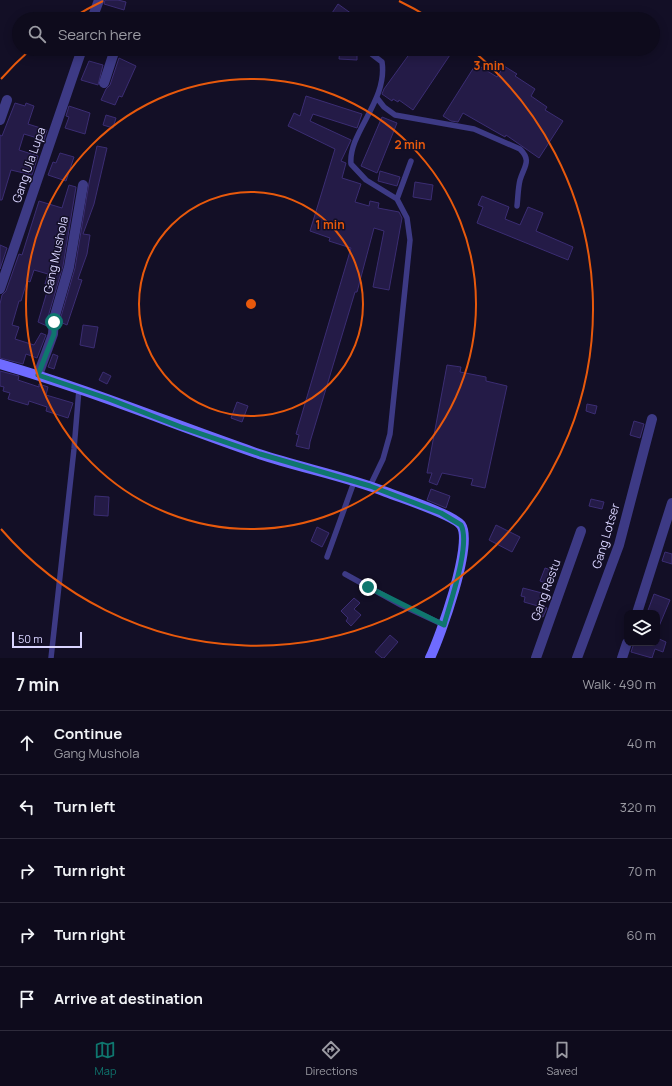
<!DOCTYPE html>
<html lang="en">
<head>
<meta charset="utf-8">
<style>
	body { margin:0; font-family:Manrope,sans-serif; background:#1c1929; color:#f1f3f6 }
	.controls { position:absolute; right:12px; bottom:12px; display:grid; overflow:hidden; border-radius:8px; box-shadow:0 2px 10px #0003 }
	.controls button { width:36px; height:36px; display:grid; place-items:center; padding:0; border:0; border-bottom:1px solid #2e2b3b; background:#0e0b1c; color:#f1f3f6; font:20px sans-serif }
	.scale { position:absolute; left:12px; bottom:10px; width:70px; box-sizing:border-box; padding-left:4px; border:2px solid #d9d4ff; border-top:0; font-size:11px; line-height:14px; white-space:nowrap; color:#d9d4ff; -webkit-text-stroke:3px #130f26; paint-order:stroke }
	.stop { position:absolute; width:12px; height:12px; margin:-9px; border:3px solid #0f766e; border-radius:50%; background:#fff }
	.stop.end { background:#0f766e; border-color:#fff; box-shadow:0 1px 4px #0008 }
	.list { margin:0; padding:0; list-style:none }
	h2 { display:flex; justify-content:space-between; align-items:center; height:52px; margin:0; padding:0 16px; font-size:17px }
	h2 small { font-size:13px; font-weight:400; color:#9b9ba3 }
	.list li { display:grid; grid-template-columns:26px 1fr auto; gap:12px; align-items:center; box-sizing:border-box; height:64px; padding:0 16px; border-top:1px solid #2e2b3b }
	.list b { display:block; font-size:15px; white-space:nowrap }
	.list p { margin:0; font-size:13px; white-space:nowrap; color:#9b9ba3 }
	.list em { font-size:13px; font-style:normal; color:#9b9ba3 }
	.icon { flex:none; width:22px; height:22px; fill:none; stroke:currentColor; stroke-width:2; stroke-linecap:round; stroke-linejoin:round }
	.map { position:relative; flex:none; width:672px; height:658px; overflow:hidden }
	.search { position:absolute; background:#0e0b1c; box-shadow:0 2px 10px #0003; left:12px; right:12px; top:12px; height:44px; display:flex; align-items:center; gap:10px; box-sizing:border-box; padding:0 14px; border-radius:22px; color:#9b9ba3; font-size:15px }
	.sheet { height:372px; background:#0e0b1c }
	nav { display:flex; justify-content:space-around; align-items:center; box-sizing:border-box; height:56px; border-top:1px solid #2e2b3b; background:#0e0b1c; font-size:11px; color:#9b9ba3 }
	nav a { display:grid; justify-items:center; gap:2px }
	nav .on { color:#0f766e }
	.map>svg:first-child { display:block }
	.building { fill:#241b47; stroke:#3b2d73 }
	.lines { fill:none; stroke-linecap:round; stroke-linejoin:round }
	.service { stroke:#3d3a85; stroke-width:5.5 }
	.minor { stroke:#3d3a85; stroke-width:10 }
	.secondary { stroke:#6f6bff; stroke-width:10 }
	.route { stroke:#0f766e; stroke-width:5 }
	.ring { fill:none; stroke:#e8590c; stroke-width:2 }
	.labels { text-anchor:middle; stroke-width:3; stroke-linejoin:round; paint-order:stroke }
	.street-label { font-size:12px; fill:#d9d4ff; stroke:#130f26 }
	.centre { fill:#e8590c; stroke:#130f26; stroke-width:2 }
	.ring-label { font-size:12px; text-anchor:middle; font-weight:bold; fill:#e8590c; stroke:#130f26; stroke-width:3; stroke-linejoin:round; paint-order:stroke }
</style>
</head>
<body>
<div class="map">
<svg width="672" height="658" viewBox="0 0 672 658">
	<rect width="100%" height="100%" fill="#130f26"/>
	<!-- building -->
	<path class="building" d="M 105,0 L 118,0 L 126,2 L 124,10 L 104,4 Z
		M 338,4 L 359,19 L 328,19 Z
		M 340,49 L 357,49 L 357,60 L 339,59 Z
		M 413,49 L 454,49 L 413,110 L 399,100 L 398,102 L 393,99 L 392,101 L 382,94 L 384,89 Z
		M 119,58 L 136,66 L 122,97 L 119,96 L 115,105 L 101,100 L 106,89 L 110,85 Z
		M 89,61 L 103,65 L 98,85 L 81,80 Z
		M 476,64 L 497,77 L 504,66 L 517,74 L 515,76 L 535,89 L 531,96 L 547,107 L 545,110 L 563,121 L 539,158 L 506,135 L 505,137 L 463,113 L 458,122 L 451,121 L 443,116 Z
		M 306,96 L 362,114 L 357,128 L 313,114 L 310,121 L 351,140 L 341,161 L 346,163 L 342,178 L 361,184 L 355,202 L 369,206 L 370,201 L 379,203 L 378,208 L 399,212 L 402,218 L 389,290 L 373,287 L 384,231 L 374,228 L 357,292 L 355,292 L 310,442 L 309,449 L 296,446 L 299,435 L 296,434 L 351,248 L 329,241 L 330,238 L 310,231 L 335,149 L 288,126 L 294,113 L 300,116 Z
		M 15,103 L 25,106 L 26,103 L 34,106 L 28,124 L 47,130 L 44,140 L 24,134 L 19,150 L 38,156 L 32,175 L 11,170 L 2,200 L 0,200 L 0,135 L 2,136 Z
		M 69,106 L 90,113 L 85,134 L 65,128 L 69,117 L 66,116 Z
		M 106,115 L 116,118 L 113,128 L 103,125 Z
		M 382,117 L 397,123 L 377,173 L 361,166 Z
		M 97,146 L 107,148 L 94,204 L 83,234 L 90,235 L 87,254 L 78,279 L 82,280 L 67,325 L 60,322 L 60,320 L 75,268 L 89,183 Z
		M 60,153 L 74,157 L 66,181 L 48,175 L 53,162 L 56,163 Z
		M 380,171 L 400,177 L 397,186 L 378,181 Z
		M 415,182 L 433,185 L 431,200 L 413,197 Z
		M 69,185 L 76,187 L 63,266 L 48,317 L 47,326 L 38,322 L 49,285 L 45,284 L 48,274 L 34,270 L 30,282 L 27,281 L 21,301 L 19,301 L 12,325 L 19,327 L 15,339 L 34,345 L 41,333 L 46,335 L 37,358 L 26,354 L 23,364 L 0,358 L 0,304 L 2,295 L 6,291 L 19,254 L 22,255 L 39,201 L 62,208 Z
		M 482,196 L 509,207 L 505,219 L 520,225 L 528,207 L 543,213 L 536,231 L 573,247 L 568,260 L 477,223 L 483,207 L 478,205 Z
		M 0,245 L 7,248 L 0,269 Z
		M 83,325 L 98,327 L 94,348 L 80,345 Z
		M 53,354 L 58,356 L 54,369 L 48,367 Z
		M 447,365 L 461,367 L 460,372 L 486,377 L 486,381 L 507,386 L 485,488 L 471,485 L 473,479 L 442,473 L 437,485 L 429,482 L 432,473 L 427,473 Z
		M 0,371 L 19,376 L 18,380 L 39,387 L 39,384 L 48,387 L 46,395 L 73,403 L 68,418 L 46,411 L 47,407 L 29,401 L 28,405 L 8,399 L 10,393 L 3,391 L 4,387 L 0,386 Z
		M 103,372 L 111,376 L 107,384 L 99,380 Z
		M 237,402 L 248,406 L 242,422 L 231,418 Z
		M 587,404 L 597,406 L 595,414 L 586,411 Z
		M 634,421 L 644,424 L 640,438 L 630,435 Z
		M 431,489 L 450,496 L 446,508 L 427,500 Z
		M 95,496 L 109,497 L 108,516 L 94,515 Z
		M 591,499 L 604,502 L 602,509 L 589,506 Z
		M 496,525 L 520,537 L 512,552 L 489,540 Z
		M 317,527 L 329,533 L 322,547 L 311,541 Z
		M 665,552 L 672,554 L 672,564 L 662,561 Z
		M 545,568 L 554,571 L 550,585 L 540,581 Z
		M 523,588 L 542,593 L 538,606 L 524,602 L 525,597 L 521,596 Z
		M 654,594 L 670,600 L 657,631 L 657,613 L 647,613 Z
		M 354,598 L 360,603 L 354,609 L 361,615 L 351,626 L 346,621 L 348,618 L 341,611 Z
		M 539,605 L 547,608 L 543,617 L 536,614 Z
		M 390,635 L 398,642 L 384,658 L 382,658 L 375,652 Z
		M 657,638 L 666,642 L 663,652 L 655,649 L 652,658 L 631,652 L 634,643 L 657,643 Z"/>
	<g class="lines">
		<!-- service -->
		<path class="service" d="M 365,49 L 382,62 C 388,101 348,133 351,164 L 366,180 L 397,199 L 407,218 L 410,240 L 390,434 L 383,459 L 370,486
			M 377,98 L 384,107 L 395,115 L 474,129 L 520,149 C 532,161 524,166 520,180 C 518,188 518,197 517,206
			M 397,199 L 411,161
			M 327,557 L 354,482
			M 345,574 L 401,605 L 444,625
			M 51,658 L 74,449 L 79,389"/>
		<!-- minor -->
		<path class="minor" d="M 92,19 L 99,0
			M 104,83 L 115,49
			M 0,120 L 7,100
			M 0,289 L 82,49
			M 38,375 L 53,334 L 54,319 L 69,267 L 83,185
			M 637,613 L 672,503
			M 536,658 L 581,531
			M 577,658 L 619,545 L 652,419
			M 622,658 L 627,643"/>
		<!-- secondary -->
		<path class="secondary" d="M 0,364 C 88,389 172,424 259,454 C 301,468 345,476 386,492 C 401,498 452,514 461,525 C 474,543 440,637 430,658"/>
	</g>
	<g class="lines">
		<!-- route -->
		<path class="route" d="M 54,322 L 54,334 L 38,375 L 109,399 L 181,427 L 260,454 L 370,486 L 441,513 L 461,525 C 471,544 450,603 444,625 L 368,587"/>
	</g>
	<!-- distance rings -->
	<g class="ring">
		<circle cx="251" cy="304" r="112"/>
		<circle cx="251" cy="304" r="225"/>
		<path d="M1 79A337 337 0 0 1 30 50M72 18A337 337 0 0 1 103 1M399 1A337 337 0 0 1 430 18M472 50A337 337 0 1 1 1 529"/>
	</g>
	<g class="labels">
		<!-- street labels -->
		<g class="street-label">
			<text transform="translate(29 165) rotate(-71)" y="4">Gang Ula Lupa</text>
			<text transform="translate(56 255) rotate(-78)" y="4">Gang Mushola</text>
			<text transform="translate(606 536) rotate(-73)" y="4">Gang Lotser</text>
			<text transform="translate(546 590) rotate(-70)" y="4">Gang Restu</text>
		</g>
	</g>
	<circle cx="251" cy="304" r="6" class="centre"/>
	<g class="ring-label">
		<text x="489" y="70">3 min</text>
		<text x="410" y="149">2 min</text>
		<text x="330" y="229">1 min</text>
	</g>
</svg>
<div class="controls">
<button><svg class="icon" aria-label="layers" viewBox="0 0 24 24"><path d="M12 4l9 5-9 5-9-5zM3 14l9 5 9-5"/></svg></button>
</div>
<div class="scale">50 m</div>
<div class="stop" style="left:54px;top:322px"></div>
<div class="stop end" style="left:368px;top:587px"></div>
<div class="search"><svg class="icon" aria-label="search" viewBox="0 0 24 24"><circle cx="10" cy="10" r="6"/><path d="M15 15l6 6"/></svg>Search here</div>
</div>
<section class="sheet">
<h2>7 min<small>Walk · 490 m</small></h2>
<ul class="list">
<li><svg class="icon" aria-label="ahead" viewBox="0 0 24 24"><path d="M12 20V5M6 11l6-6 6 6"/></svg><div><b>Continue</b><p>Gang Mushola</p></div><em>40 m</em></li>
<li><svg class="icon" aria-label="left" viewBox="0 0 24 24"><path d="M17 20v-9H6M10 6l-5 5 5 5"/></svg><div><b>Turn left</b></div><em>320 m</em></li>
<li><svg class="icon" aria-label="right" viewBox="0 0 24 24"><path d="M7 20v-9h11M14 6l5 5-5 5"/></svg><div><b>Turn right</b></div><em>70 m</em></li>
<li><svg class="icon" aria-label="right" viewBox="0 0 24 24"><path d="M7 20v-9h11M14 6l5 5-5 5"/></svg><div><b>Turn right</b></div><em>60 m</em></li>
<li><svg class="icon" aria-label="arrive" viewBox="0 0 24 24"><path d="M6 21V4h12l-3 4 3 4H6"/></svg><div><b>Arrive at destination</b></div></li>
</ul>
</section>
<nav>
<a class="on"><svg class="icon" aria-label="map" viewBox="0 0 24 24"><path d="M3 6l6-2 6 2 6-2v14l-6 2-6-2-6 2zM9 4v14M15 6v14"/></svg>Map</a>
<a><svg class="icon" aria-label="directions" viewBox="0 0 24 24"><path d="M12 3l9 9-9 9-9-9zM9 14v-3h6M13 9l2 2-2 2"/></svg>Directions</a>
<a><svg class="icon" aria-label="saved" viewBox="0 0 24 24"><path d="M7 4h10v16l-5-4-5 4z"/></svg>Saved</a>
</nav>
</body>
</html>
